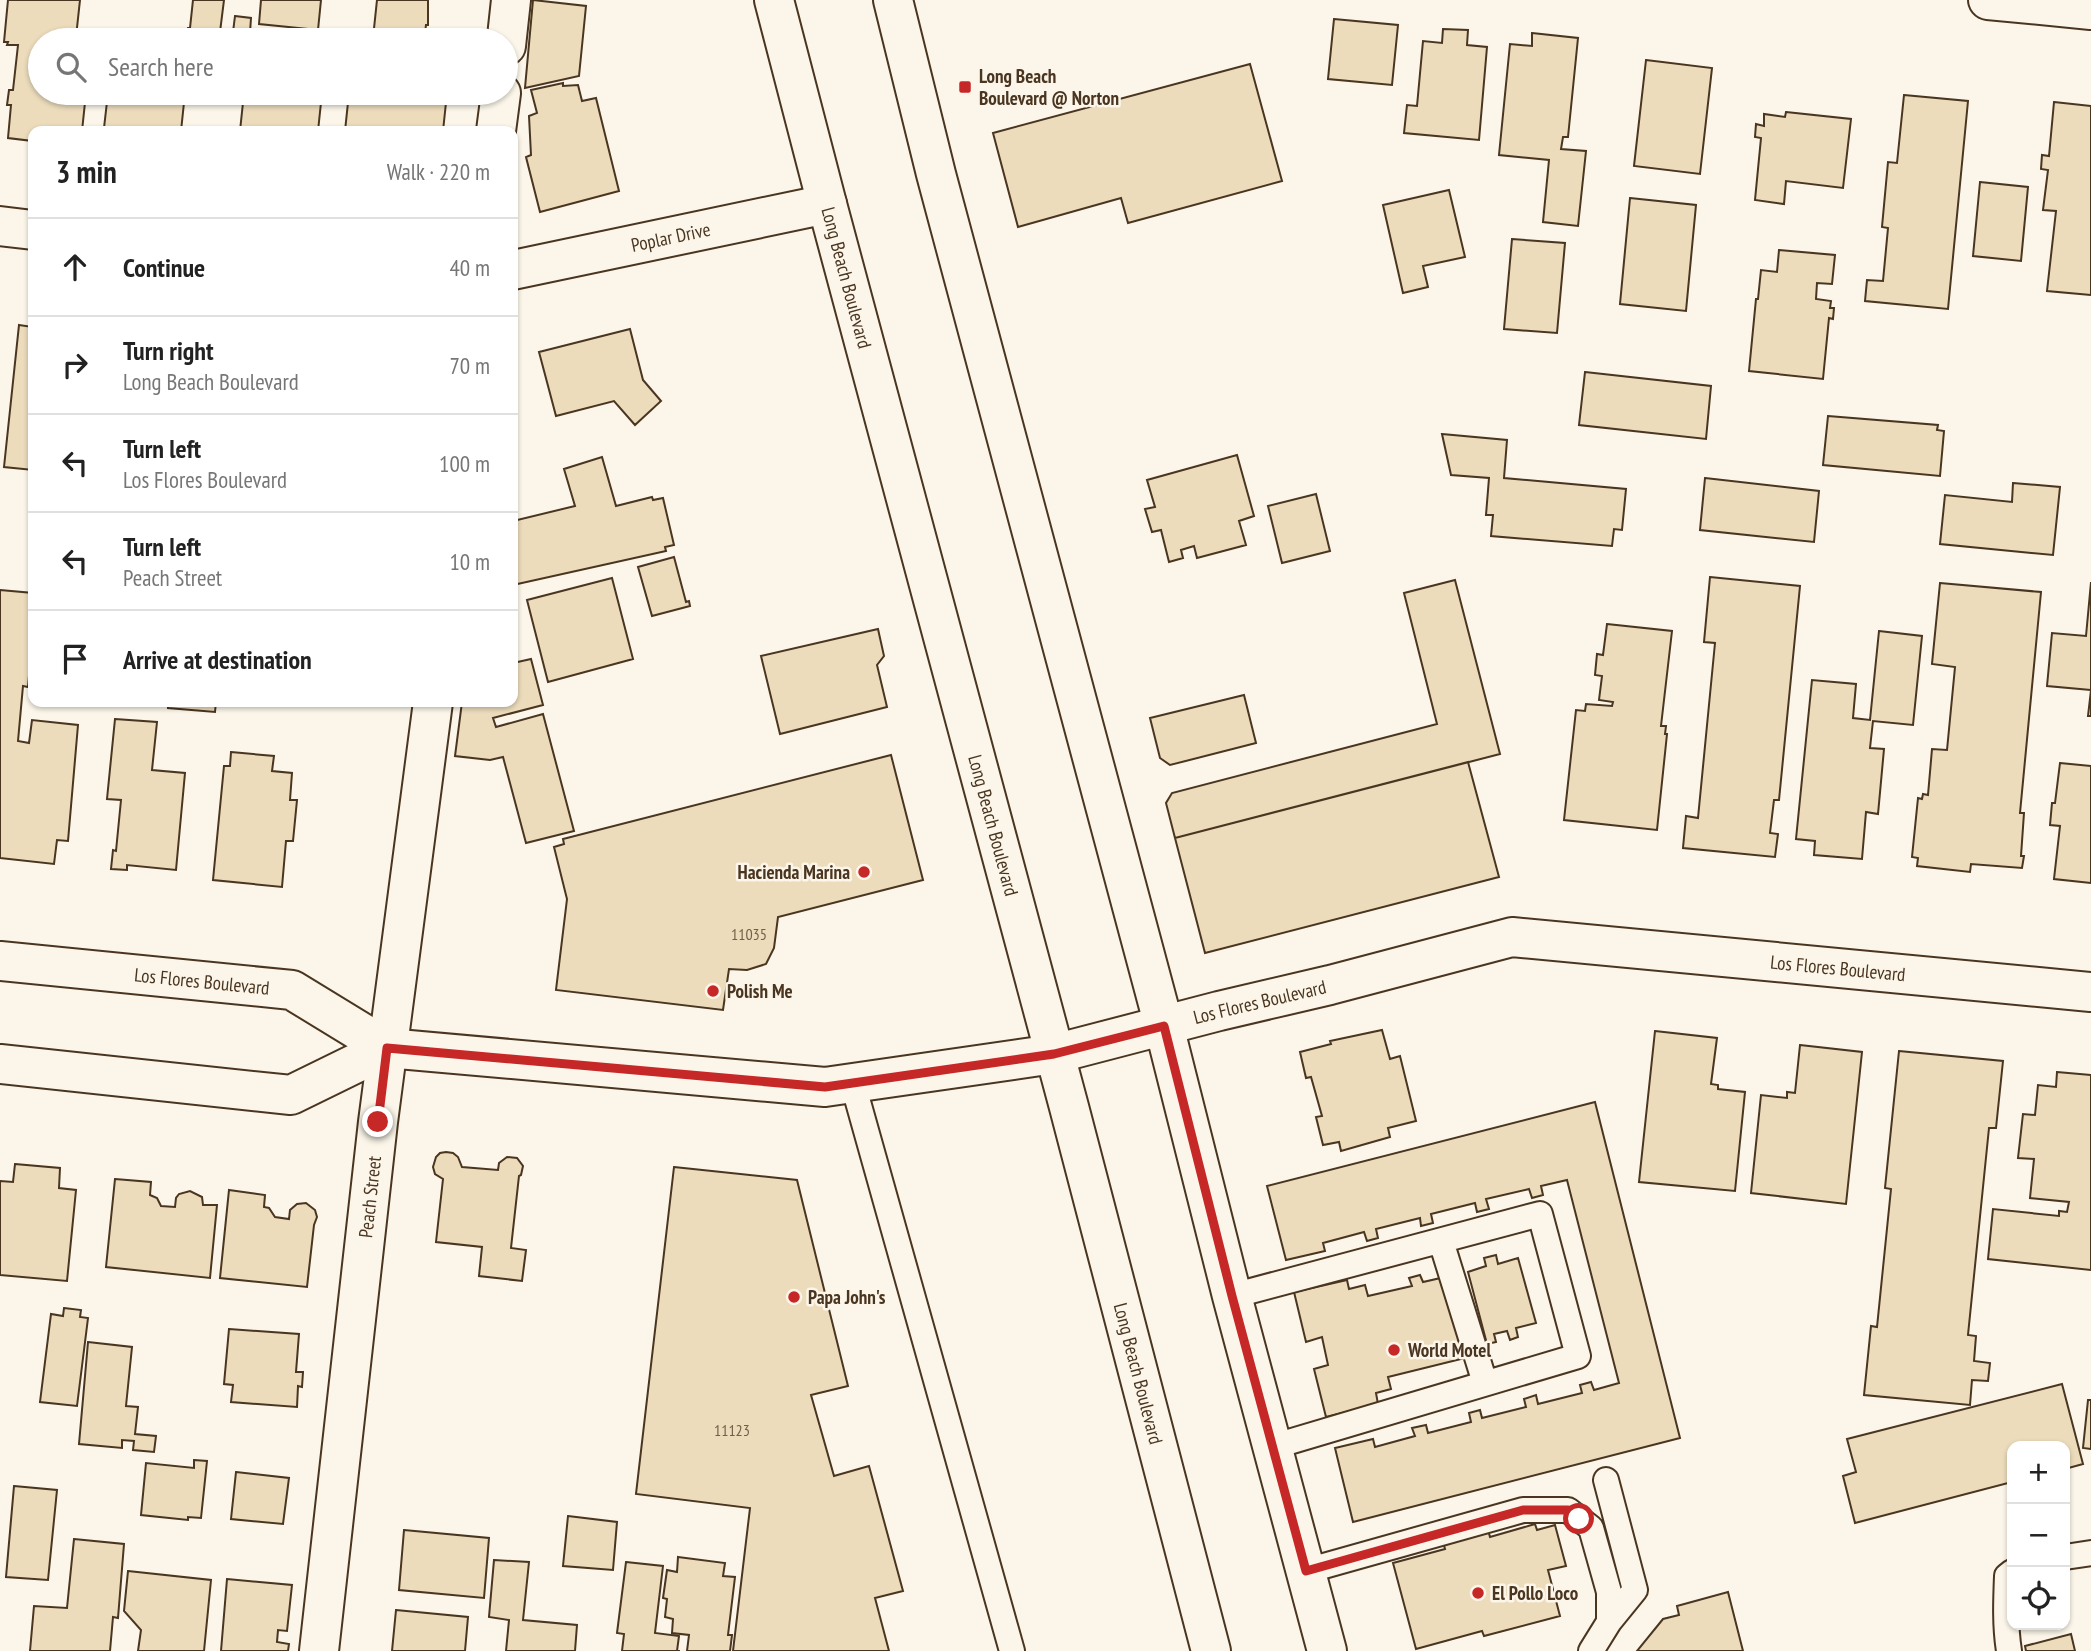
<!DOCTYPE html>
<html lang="en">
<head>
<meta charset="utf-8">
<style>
	body { margin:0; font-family:"PT Sans Narrow",sans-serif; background:#f6f6f6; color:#222 }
	.controls { position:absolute; right:21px; bottom:21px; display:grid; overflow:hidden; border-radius:14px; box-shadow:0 2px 5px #0004 }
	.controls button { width:63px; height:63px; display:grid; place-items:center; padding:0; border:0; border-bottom:2px solid #e0e0e0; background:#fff; color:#222; font:35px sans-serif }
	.stop { position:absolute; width:21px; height:21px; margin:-16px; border:5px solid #c62828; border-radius:50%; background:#fff }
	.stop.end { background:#c62828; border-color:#fff; box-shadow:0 2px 7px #0008 }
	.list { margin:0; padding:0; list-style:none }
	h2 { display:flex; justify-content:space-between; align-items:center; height:91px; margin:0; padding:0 28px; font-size:30px }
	h2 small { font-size:23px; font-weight:400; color:#767676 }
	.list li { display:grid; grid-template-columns:46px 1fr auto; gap:21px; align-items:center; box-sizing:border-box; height:98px; padding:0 28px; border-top:2px solid #e0e0e0 }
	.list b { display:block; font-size:26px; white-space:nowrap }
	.list p { margin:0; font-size:23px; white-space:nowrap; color:#767676 }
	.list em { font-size:23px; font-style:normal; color:#767676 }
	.icon { flex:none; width:38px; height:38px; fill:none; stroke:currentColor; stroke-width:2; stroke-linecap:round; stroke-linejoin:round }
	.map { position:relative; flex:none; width:2091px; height:1651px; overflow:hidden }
	.search { position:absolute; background:#fff; box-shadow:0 2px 5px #0004; left:28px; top:28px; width:490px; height:77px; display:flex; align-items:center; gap:18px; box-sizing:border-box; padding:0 24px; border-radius:38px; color:#767676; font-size:26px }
	.panel { position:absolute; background:#fff; box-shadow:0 2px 5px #0004; left:28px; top:126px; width:490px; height:581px; border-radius:14px }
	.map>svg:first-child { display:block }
	.building { fill:#ecdcbc; stroke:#4a3520; stroke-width:2 }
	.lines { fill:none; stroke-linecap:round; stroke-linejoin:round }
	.service-casing { stroke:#4a3520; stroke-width:28 }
	.minor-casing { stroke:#4a3520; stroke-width:42 }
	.tertiary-casing { stroke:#4a3520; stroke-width:42 }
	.primary-casing { stroke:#4a3520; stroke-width:42 }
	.service { stroke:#fbf6e9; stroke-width:24 }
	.minor { stroke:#fbf6e9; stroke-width:38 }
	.tertiary { stroke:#fbf6e9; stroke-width:38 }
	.primary { stroke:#fbf6e9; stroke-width:38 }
	.route { stroke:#c62828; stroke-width:9 }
	.poi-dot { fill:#c62828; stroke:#fbf6e9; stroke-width:2.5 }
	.labels { text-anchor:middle; stroke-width:5; stroke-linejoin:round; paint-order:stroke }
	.number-label { font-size:16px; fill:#725f47 }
	.poi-label { font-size:19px; font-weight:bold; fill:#4a3520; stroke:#fbf6e9; text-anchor:start }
	.street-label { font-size:19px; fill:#4a3520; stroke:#fbf6e9 }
</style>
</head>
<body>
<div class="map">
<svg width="2091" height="1651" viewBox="0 0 2091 1651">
	<rect width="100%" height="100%" fill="#fbf6e9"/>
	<!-- building -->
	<path class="building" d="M 8,0 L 80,0 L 76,37 L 91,40 L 40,40 L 40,93 L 86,93 L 82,131 L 33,131 L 33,141 L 8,138 L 11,105 L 7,105 L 9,90 L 13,90 L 18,45 L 7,45 L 8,42 L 4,42 Z
		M 193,0 L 224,0 L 220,32 L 216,32 L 215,40 L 178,40 L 178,37 L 186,38 L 188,28 L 190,28 Z
		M 261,0 L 321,0 L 318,30 L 259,24 Z
		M 377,0 L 428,0 L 428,25 L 426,25 L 424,40 L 373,38 Z
		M 533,0 L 586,6 L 579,76 L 525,88 Z
		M 235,16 L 251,18 L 250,33 L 255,34 L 255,40 L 225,40 L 226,31 L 233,32 Z
		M 1334,19 L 1398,25 L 1392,85 L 1328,79 Z
		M 1443,29 L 1468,30 L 1467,45 L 1487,47 L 1479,140 L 1404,133 L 1407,105 L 1417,106 L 1423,41 L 1442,43 Z
		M 1532,33 L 1578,38 L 1568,137 L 1563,137 L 1561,149 L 1586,151 L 1578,226 L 1543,222 L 1549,160 L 1499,155 L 1510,44 L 1532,46 Z
		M 1646,60 L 1712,68 L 1700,174 L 1634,166 Z
		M 1250,64 L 1282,181 L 1128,223 L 1121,198 L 1018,227 L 993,133 Z
		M 563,83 L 563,86 L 578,85 L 582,101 L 596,98 L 619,191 L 540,212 L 526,157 L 531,155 L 529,116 L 537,113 L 531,90 Z
		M 108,93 L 185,93 L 181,131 L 135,131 L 104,128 Z
		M 244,93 L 322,93 L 318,131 L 240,131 Z
		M 349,93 L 447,93 L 443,131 L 345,131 Z
		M 1904,95 L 1968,101 L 1948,309 L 1865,301 L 1867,280 L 1883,281 L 1888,228 L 1882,227 L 1888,162 L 1897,163 Z
		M 2054,102 L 2091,106 L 2091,295 L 2047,291 L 2056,211 L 2043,210 L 2048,170 L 2041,169 L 2042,155 L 2049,156 Z
		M 1786,112 L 1851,119 L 1843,188 L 1786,181 L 1784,204 L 1755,200 L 1761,138 L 1755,137 L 1756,124 L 1764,126 L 1764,114 L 1785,117 Z
		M 1980,182 L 2028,187 L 2021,261 L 1973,256 Z
		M 1449,190 L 1465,257 L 1423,266 L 1428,287 L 1403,293 L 1383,205 Z
		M 1630,198 L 1696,205 L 1686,311 L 1620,304 Z
		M 1512,239 L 1565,243 L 1557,333 L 1504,329 Z
		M 1779,250 L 1835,255 L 1832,284 L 1817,283 L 1816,299 L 1831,301 L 1830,308 L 1834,308 L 1833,319 L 1829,318 L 1823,379 L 1749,371 L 1756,299 L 1758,299 L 1761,270 L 1777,272 Z
		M 19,325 L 33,327 L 33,470 L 4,467 Z
		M 630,329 L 643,380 L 661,401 L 635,425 L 614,401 L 556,416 L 539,352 Z
		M 1585,372 L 1711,386 L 1706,439 L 1579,425 Z
		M 1828,416 L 1938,425 L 1937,430 L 1944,431 L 1940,476 L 1823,465 Z
		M 1442,434 L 1507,440 L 1504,478 L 1626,489 L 1622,530 L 1614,529 L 1612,546 L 1491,536 L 1493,515 L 1486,515 L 1489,478 L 1451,475 Z
		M 1237,455 L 1254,516 L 1239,521 L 1246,545 L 1197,558 L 1194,546 L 1181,550 L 1183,558 L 1169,562 L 1161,530 L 1152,532 L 1145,509 L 1155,507 L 1147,480 Z
		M 602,457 L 616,506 L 652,497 L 653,500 L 663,498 L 674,545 L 665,547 L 666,551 L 513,585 L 513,521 L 575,506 L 564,469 Z
		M 1705,478 L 1819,491 L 1814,542 L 1700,530 Z
		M 2013,483 L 2060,487 L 2053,555 L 1940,544 L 1945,495 L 2012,502 Z
		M 1316,494 L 1330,551 L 1282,563 L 1268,506 Z
		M 674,557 L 686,602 L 689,601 L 690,606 L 652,616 L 638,567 Z
		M 1710,577 L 1800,586 L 1779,800 L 1774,800 L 1770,833 L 1778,834 L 1775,857 L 1683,848 L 1686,816 L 1698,818 L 1715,643 L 1704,642 Z
		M 612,578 L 633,659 L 548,682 L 527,600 Z
		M 1455,580 L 1500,754 L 1175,838 L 1166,803 L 1172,793 L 1437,724 L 1404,593 Z
		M 2091,582 L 2091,716 L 2088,716 L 2091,690 L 2047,686 L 2052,633 L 2086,636 Z
		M 1940,583 L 2041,592 L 2020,813 L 2024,813 L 2021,856 L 2024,856 L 2022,868 L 1971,864 L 1970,872 L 1917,866 L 1918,858 L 1912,857 L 1918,798 L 1922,799 L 1923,794 L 1928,795 L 1932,749 L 1947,750 L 1955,667 L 1932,664 Z
		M 0,590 L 33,593 L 33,630 L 28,687 L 23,686 L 18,741 L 29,743 L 32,720 L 78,725 L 68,841 L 57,840 L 54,864 L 0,858 Z
		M 1607,624 L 1672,631 L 1661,726 L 1666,726 L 1665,734 L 1667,734 L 1657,830 L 1564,820 L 1576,710 L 1585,711 L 1586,704 L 1612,706 L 1613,702 L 1599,700 L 1602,676 L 1595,675 L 1597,654 L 1603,655 Z
		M 878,629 L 884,656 L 877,665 L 887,707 L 780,734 L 761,656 Z
		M 1879,631 L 1922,636 L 1913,725 L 1873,721 L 1870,748 L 1884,749 L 1878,814 L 1866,812 L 1862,859 L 1814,855 L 1815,841 L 1796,839 L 1812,680 L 1856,684 L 1853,718 L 1870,720 Z
		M 531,659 L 543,705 L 493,718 L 496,727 L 543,714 L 574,831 L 526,843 L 503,757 L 490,760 L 455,756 L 462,702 L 513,702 L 513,663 Z
		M 1244,695 L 1256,743 L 1170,765 L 1160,758 L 1150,718 Z
		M 168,702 L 216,702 L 215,712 L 168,708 Z
		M 115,719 L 157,722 L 152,770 L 185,773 L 176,870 L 127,865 L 127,870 L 111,869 L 113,850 L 116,851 L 121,800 L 107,799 Z
		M 231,752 L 274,756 L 272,771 L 292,773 L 290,800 L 297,800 L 293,841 L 286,841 L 282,887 L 213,880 L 224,766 L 230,766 Z
		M 891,755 L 923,880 L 778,917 L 774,948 L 766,964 L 747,970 L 729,969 L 723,1010 L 556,990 L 567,899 L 554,847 L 564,844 L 563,839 Z
		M 1468,762 L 1499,877 L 1205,953 L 1175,838 Z
		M 2060,763 L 2091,766 L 2091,883 L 2054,879 L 2060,826 L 2050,825 L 2052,803 L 2055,803 Z
		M 1382,1030 L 1390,1059 L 1400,1056 L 1416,1121 L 1388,1128 L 1390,1137 L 1341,1151 L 1339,1142 L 1323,1145 L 1316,1117 L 1322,1116 L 1311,1077 L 1306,1078 L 1300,1052 L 1331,1044 L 1330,1041 Z
		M 1655,1031 L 1717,1038 L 1711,1084 L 1718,1085 L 1718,1089 L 1745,1092 L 1735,1191 L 1639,1182 Z
		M 1800,1045 L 1862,1052 L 1846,1204 L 1751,1193 L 1761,1095 L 1787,1098 L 1787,1092 L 1795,1093 Z
		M 1899,1051 L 2003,1061 L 1996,1128 L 1989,1128 L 1968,1335 L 1976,1336 L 1974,1361 L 1990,1363 L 1988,1381 L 1972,1380 L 1970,1405 L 1864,1395 L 1871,1326 L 1877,1327 L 1891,1189 L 1885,1188 Z
		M 2057,1072 L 2091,1075 L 2091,1270 L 1988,1259 L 1993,1209 L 2059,1216 L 2059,1211 L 2067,1212 L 2069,1202 L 2030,1198 L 2034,1159 L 2018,1158 L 2023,1114 L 2035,1115 L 2038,1085 L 2056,1087 Z
		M 1595,1102 L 1680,1438 L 1353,1522 L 1335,1448 L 1373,1439 L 1375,1447 L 1415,1436 L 1412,1428 L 1426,1425 L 1428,1433 L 1471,1422 L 1469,1413 L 1480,1410 L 1482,1418 L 1526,1407 L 1524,1399 L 1536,1395 L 1538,1404 L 1582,1393 L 1580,1385 L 1591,1382 L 1594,1390 L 1619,1383 L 1567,1180 L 1541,1186 L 1543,1195 L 1532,1198 L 1529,1189 L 1486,1199 L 1489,1209 L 1477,1212 L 1475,1203 L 1431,1214 L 1433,1223 L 1421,1226 L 1420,1218 L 1376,1229 L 1378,1238 L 1367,1241 L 1364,1232 L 1323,1243 L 1325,1251 L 1286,1260 L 1267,1186 Z
		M 446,1152 L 453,1153 L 458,1157 L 462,1167 L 498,1170 L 499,1163 L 507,1157 L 517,1158 L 523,1166 L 521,1175 L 519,1176 L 511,1248 L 526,1250 L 522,1281 L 479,1276 L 482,1247 L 436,1242 L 443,1179 L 435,1174 L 433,1167 L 436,1157 L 440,1153 Z
		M 15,1164 L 60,1168 L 59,1188 L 76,1190 L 67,1281 L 0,1275 L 0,1181 L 13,1182 Z
		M 674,1167 L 797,1180 L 848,1386 L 811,1395 L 834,1476 L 869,1466 L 903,1591 L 875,1598 L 889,1651 L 733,1651 L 750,1508 L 636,1494 Z
		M 115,1179 L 151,1182 L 150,1195 L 157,1198 L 161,1206 L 175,1207 L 176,1198 L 179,1194 L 190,1191 L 202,1197 L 203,1205 L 217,1205 L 210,1278 L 106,1267 Z
		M 229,1190 L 265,1195 L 264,1207 L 269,1208 L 275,1217 L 289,1219 L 290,1210 L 297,1204 L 306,1203 L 315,1210 L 317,1217 L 314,1225 L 307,1287 L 220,1278 Z
		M 1496,1255 L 1498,1264 L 1518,1258 L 1536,1323 L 1516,1328 L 1518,1337 L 1510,1340 L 1507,1331 L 1494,1334 L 1496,1342 L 1487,1344 L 1468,1272 L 1486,1266 L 1484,1258 Z
		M 1420,1275 L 1423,1282 L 1445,1277 L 1465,1358 L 1388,1377 L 1391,1389 L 1376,1393 L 1378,1404 L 1326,1417 L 1314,1369 L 1328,1365 L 1322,1337 L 1306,1342 L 1294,1292 L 1347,1280 L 1349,1289 L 1365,1285 L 1368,1296 L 1412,1286 L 1409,1278 Z
		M 64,1308 L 81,1310 L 80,1317 L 88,1318 L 77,1406 L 40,1402 L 51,1314 L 63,1316 Z
		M 229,1329 L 299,1334 L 296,1372 L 303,1372 L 302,1387 L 298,1386 L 297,1407 L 231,1402 L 233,1385 L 224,1384 Z
		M 88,1342 L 132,1347 L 126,1406 L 138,1407 L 135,1434 L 156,1436 L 154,1452 L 133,1450 L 134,1441 L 122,1440 L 122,1448 L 79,1444 Z
		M 2062,1384 L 2083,1464 L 2065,1469 L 2065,1446 L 2012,1446 L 2012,1482 L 1855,1523 L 1843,1476 L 1856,1472 L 1847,1439 Z
		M 2088,1400 L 2091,1400 L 2091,1449 L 2083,1448 Z
		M 194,1460 L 207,1461 L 201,1518 L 188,1517 L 188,1520 L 141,1515 L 146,1463 L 194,1468 Z
		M 236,1472 L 289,1478 L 283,1524 L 231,1519 Z
		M 14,1486 L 57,1490 L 48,1580 L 6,1577 Z
		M 568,1516 L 617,1522 L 613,1570 L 563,1566 Z
		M 1535,1524 L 1537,1530 L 1555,1525 L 1566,1566 L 1548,1570 L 1560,1616 L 1484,1636 L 1482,1631 L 1416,1649 L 1393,1563 L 1445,1549 L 1443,1542 L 1488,1530 L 1490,1537 Z
		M 404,1530 L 489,1538 L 484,1598 L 399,1590 Z
		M 74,1539 L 124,1544 L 118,1618 L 113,1617 L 110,1651 L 30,1651 L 34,1606 L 67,1608 Z
		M 678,1557 L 725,1563 L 723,1576 L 735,1577 L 728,1635 L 732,1635 L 730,1651 L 687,1651 L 689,1635 L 672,1633 L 673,1619 L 665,1617 L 667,1599 L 663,1598 L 667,1570 L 677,1572 Z
		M 494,1560 L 529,1562 L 523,1620 L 577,1625 L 575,1651 L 506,1651 L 509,1620 L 489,1617 Z
		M 626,1562 L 663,1566 L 655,1633 L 679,1636 L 677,1651 L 680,1651 L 622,1651 L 624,1634 L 617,1633 Z
		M 128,1571 L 211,1580 L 204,1651 L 138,1651 L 141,1630 L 124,1611 Z
		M 227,1579 L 292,1585 L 287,1631 L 278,1630 L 277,1642 L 289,1644 L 288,1651 L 221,1651 Z
		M 1728,1592 L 1743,1651 L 1637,1651 L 1663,1619 L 1679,1615 L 1677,1606 Z
		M 396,1610 L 468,1617 L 465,1651 L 392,1651 Z
		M 2071,1634 L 2075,1651 L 2026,1651 L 2025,1646 Z"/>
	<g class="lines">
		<!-- service casing -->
		<g class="service-casing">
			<path id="service" d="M 853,1084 L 1012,1651
				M 1441,1241 L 1485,1383
				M 1232,1296 L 1540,1214 L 1578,1356 L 1272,1447
				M 2065,1557 L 2091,1553
				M 1306,1571 L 1523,1510 L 1568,1510 L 1591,1528 L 1609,1592 L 1609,1622
				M 1591,1651 L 1609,1622 L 1635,1590 L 1606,1480
				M 2009,1651 C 2005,1626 2006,1601 2007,1576 L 2012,1572"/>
		</g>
		<!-- minor casing -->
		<g class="minor-casing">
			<g id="minor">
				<path d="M 506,46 L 511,0"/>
				<path d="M 496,131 L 501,93"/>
				<path d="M 0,226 L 33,230"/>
				<path id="s1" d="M 513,270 L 827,204"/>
				<path id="s2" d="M 0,961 L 292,990 L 387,1048 L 825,1087 L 1054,1054 L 1219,1011 L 1330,985 L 1512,937 L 2091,992"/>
				<path d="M 0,1064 L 291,1095 L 387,1048"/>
				<path id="s3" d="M 319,1651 L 378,1122 L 433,702"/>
			</g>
		</g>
		<!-- tertiary casing -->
		<g class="tertiary-casing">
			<path id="tertiary" d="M 1988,0 L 2091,10"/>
		</g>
		<!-- primary casing -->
		<g class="primary-casing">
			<g id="primary">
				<path id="s4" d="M 774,0 L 827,204 L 1069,1107 L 1211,1651"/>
				<path d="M 893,0 L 936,174 L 1164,1026 L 1232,1296 L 1327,1651"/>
			</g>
		</g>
		<!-- service -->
		<use href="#service" class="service"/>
		<!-- minor -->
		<use href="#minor" class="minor"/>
		<!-- tertiary -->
		<use href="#tertiary" class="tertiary"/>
		<!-- primary -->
		<use href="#primary" class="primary"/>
	</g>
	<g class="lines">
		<!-- route -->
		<path class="route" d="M 378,1122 L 387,1048 L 825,1087 L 1054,1054 L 1164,1026 L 1232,1296 L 1306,1571 L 1523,1510 L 1568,1510 L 1579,1519"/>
	</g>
	<!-- markers -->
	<g class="poi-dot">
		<rect x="958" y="80" width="14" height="14" rx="3.5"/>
		<circle cx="864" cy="872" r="7"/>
		<circle cx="713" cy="991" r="7"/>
		<circle cx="794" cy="1297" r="7"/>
		<circle cx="1394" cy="1350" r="7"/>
		<circle cx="1478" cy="1593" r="7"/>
	</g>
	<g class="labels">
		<!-- number labels -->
		<g class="number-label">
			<text x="749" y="940">11035</text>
			<text x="732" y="1436">11123</text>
		</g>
		<!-- poi labels -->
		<g class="poi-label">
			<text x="979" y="83">Long Beach<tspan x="979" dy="22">Boulevard @ Norton</tspan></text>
			<text x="850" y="879" text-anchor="end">Hacienda Marina</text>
			<text x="727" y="998">Polish Me</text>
			<text x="808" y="1304">Papa John's</text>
			<text x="1408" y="1357">World Motel</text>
			<text x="1492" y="1600">El Pollo Loco</text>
		</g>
		<!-- street labels -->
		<g class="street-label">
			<text dy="7" stroke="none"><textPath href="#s1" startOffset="161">Poplar Drive</textPath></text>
			<text dy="7" stroke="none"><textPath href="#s4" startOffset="287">Long Beach Boulevard</textPath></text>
			<text dy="7" stroke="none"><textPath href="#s4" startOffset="854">Long Beach Boulevard</textPath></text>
			<text dy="7" stroke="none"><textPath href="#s2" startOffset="1876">Los Flores Boulevard</textPath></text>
			<text dy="7" stroke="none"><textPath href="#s2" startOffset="203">Los Flores Boulevard</textPath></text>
			<text dy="7" stroke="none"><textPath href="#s2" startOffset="1288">Los Flores Boulevard</textPath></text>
			<text dy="7" stroke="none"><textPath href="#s3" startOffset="457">Peach Street</textPath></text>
			<text dy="7" stroke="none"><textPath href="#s4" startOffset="1421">Long Beach Boulevard</textPath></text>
		</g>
	</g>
</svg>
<div class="controls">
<button>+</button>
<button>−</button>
<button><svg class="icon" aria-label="locate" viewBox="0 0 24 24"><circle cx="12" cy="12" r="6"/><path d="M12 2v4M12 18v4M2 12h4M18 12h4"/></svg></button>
</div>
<div class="stop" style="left:1579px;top:1519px"></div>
<div class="stop end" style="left:378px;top:1122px"></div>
<div class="search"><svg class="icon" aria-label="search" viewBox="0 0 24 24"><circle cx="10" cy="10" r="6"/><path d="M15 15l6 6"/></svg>Search here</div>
<section class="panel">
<h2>3 min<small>Walk · 220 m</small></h2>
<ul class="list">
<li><svg class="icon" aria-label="ahead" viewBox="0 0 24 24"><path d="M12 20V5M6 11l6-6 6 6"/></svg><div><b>Continue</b></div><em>40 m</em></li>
<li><svg class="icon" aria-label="right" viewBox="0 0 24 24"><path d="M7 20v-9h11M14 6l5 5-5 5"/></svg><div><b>Turn right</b><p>Long Beach Boulevard</p></div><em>70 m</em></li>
<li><svg class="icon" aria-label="left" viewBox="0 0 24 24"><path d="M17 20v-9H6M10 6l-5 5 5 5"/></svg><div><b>Turn left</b><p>Los Flores Boulevard</p></div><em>100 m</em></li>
<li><svg class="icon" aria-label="left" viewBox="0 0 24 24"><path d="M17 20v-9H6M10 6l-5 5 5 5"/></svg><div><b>Turn left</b><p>Peach Street</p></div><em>10 m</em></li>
<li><svg class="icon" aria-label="arrive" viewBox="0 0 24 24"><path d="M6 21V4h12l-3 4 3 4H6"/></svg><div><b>Arrive at destination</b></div></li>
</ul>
</section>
</div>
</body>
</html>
